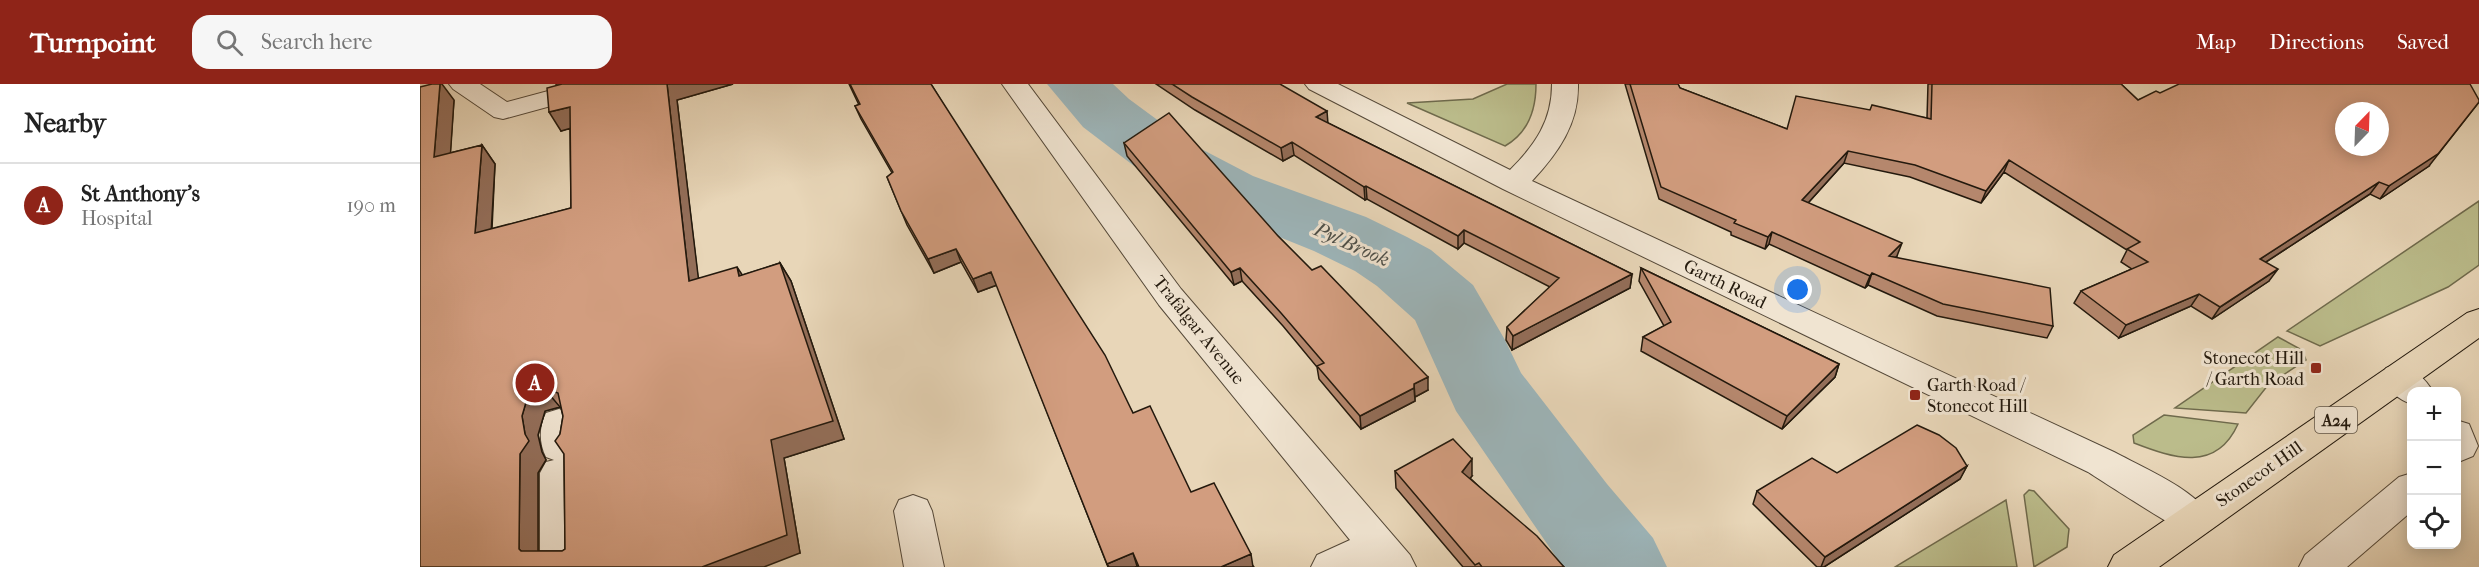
<!DOCTYPE html>
<html lang="en">
<head>
<meta charset="utf-8">
<style>
	body { margin:0; font-family:"IM FELL French Canon",serif; background:#f6f6f6; color:#222 }
	.controls { position:absolute; right:18px; bottom:18px; display:grid; overflow:hidden; border-radius:12px; box-shadow:0 3px 15px #0003 }
	.controls button { width:54px; height:54px; display:grid; place-items:center; padding:0; border:0; border-bottom:2px solid #e0e0e0; background:#fff; color:#222; font:30px sans-serif }
	.compass { position:absolute; left:1915px; top:18px; width:54px; height:54px; border-radius:50%; background:#fff; box-shadow:0 3px 15px #0003; rotate:23deg }
	.you { position:absolute; left:1378px; top:206px; width:21px; height:21px; margin:-15px; border:4px solid #fff; border-radius:50%; background:#1a73e8; box-shadow:0 0 0 9px #1a73e833 }
	.badge { display:grid; place-items:center; width:39px; height:39px; border-radius:50%; background:#8f2418; color:#fff; font-size:20px; font-weight:700 }
	.pin { position:absolute; translate:-50% -50%; border:3px solid #fff; box-shadow:0 2px 6px #0006 }
	.list { margin:0; padding:0; list-style:none }
	h2 { display:flex; justify-content:space-between; align-items:center; height:78px; margin:0; padding:0 24px; font-size:26px }
	h2 small { font-size:20px; font-weight:400; color:#767676 }
	.list li { display:grid; grid-template-columns:39px 1fr auto; gap:18px; align-items:center; box-sizing:border-box; height:84px; padding:0 24px; border-top:2px solid #e0e0e0 }
	.list b { display:block; font-size:22px; white-space:nowrap }
	.list p { margin:0; font-size:20px; white-space:nowrap; color:#767676 }
	.list em { font-size:20px; font-style:normal; color:#767676 }
	.icon { flex:none; width:33px; height:33px; fill:none; stroke:currentColor; stroke-width:2; stroke-linecap:round; stroke-linejoin:round }
	.map { position:relative; flex:none; width:2059px; height:483px; overflow:hidden }
	header { display:flex; align-items:center; gap:36px; box-sizing:border-box; height:84px; padding:0 30px; background:#8f2418; color:#fff }
	header strong { font-size:28px }
	nav { display:flex; gap:33px; margin-inline-start:auto; font-size:21px }
	.search { width:420px; height:54px; background:#f6f6f6; display:flex; align-items:center; gap:15px; box-sizing:border-box; padding:0 21px; border-radius:18px; color:#767676; font-size:22px }
	main { display:flex }
	aside { flex:1; background:#fff }
	.map>svg:first-child { display:block }
	.green { fill:#bbbc8b; stroke:#6f6a4c; stroke-width:1.5 }
	.lines { fill:none; stroke-linecap:round; stroke-linejoin:round }
	.river { fill:#9db6bb; fill-rule:evenodd }
	.minor-casing { stroke:#544838; stroke-width:2 }
	.highway-casing { stroke:#23190d; stroke-width:2 }
	.minor { fill:#f0e4d1; fill-rule:evenodd }
	.highway { fill:#e8d6b8; fill-rule:evenodd }
	.wall { fill:#b5876d; stroke:#23190d; stroke-width:1.5; fill-rule:evenodd }
	.shaded-wall { fill:#936e59; stroke:#23190d; stroke-width:1.5 }
	.building { fill:#d29d7f; stroke:#23190d; stroke-width:1.5; fill-rule:evenodd }
	.poi-dot { fill:#8f2418; stroke:#f0e4d1; stroke-width:2 }
	.labels { text-anchor:middle; stroke-width:6; stroke-linejoin:round; paint-order:stroke }
	.shield { fill:#f0e4d1; stroke:#605648; stroke-width:1.5 }
	.shield-label { font-size:16px; font-weight:bold; fill:#23190d }
	.street-label { font-size:18px; fill:#23190d; stroke:#f0e4d1 }
	.poi-label { font-size:18px; fill:#23190d; stroke:#f0e4d1; text-anchor:end }
	.water-label { font-size:20px; font-style:italic; fill:#4e504a; stroke:#f0e4d1 }
</style>
</head>
<body>
<header>
<strong>Turnpoint</strong>
<div class="search"><svg class="icon" aria-label="search" viewBox="0 0 24 24"><circle cx="10" cy="10" r="6"/><path d="M15 15l6 6"/></svg>Search here</div>
<nav><a>Map</a><a>Directions</a><a>Saved</a></nav>
</header>
<main>
<aside>
<h2>Nearby<small></small></h2>
<ul class="list">
<li><span class="badge">A</span><div><b>St Anthony's</b><p>Hospital</p></div><em>190 m</em></li>
</ul>
</aside>
<div class="map">
<svg width="2059" height="483" viewBox="0 0 2059 483">
	<rect width="100%" height="100%" fill="#e8d6b8"/>
	<filter id="stains"><feTurbulence type="fractalNoise" baseFrequency=".00333" numOctaves="4"/><feColorMatrix values="0 0 0 0 .2 0 0 0 0 .09 0 0 0 0 .02 0 0 0 .5 -.17"/></filter>
	<radialGradient id="worn" r=".72"><stop offset=".6" stop-color="#630" stop-opacity="0"/><stop offset="1" stop-color="#630" stop-opacity=".3"/></radialGradient>
	<!-- green -->
	<path class="green" d="M 1087,0 L 1116,0 C 1116,25 1108,49 1085,62 L 987,19 L 1053,15 Z
		M 2059,117 L 2059,181 L 2028,203 L 1900,262 L 1867,247 Z
		M 1858,253 L 1882,266 L 1886,276 L 1848,301 L 1826,329 L 1755,324 Z
		M 1744,331 L 1818,340 C 1796,389 1753,374 1714,359 L 1713,351 Z
		M 1609,406 L 1614,407 L 1649,445 L 1647,463 L 1614,483 L 1604,411 Z
		M 1586,416 L 1597,483 L 1475,483 Z"/>
	<g class="lines">
		<!-- river -->
		<path class="river" d="M 627,0 L 693,0 L 709,15 L 766,57 L 833,92 L 946,133 L 987,153 L 1011,166 L 1053,201 L 1085,256 L 1101,289 L 1187,400 L 1233,454 L 1247,483 L 1143,483 L 1036,327 L 995,236 L 957,202 L 935,187 L 894,167 L 783,122 L 718,85 L 663,43 Z"/>
		<!-- minor casing -->
		<g class="minor-casing">
			<path id="minor" d="M 29,0 L 60,0 L 87,18 L 154,0 L 197,0 L 193,5 L 83,35 L 74,33 L 33,5 Z
				M 582,0 L 608,0 L 761,205 L 990,471 L 996,483 L 891,483 L 897,471 L 930,456 L 739,221 Z
				M 885,0 L 918,0 L 1090,86 C 1115,61 1132,37 1132,0 L 1158,0 C 1159,40 1138,69 1112,97 L 1694,368 C 1722,383 1779,407 1793,436 L 1788,447 C 1784,449 1778,452 1774,452 C 1767,452 1682,397 1668,388 L 1083,105 L 889,5 Z
				M 1978,280 C 1993,285 2005,293 2013,308 L 1992,308 L 1992,320 C 1978,316 1967,305 1961,293 L 1966,284 Z
				M 139,325 L 152,329 C 159,343 159,359 152,373 L 144,376 L 152,378 L 158,389 L 160,483 L 120,483 L 120,389 L 126,378 L 134,376 L 126,373 C 119,359 119,343 126,329 Z
				M 2036,336 L 2049,340 L 2058,362 L 2053,372 L 2036,379 Z
				M 1992,389 L 1992,427 L 1927,483 L 1879,483 L 1885,471 L 1979,393 Z
				M 493,411 L 507,416 L 512,427 L 524,483 L 484,483 L 474,427 L 479,416 Z"/>
		</g>
		<!-- highway casing -->
		<g class="highway-casing">
			<path id="highway" d="M 2059,225 L 2059,254 L 1739,483 L 1688,483 L 1694,471 L 2047,229 Z"/>
		</g>
		<!-- minor -->
		<use href="#minor" class="minor"/>
		<!-- highway -->
		<use href="#highway" class="highway"/>
	</g>
	<!-- wall -->
	<path class="wall" d="M 136,0 L 313,0 L 257,16 L 278,194 L 323,191 L 360,179 L 371,197 L 424,355 L 364,374 L 380,469 L 0,483 L 34,16 L 30,69 L 62,61 L 75,80 L 72,145 L 151,124 L 150,44 L 141,47 ZM 140,323 L 141,324 L 143,332 L 140,350 L 144,370 L 145,465 L 142,467 L 118,467 L 118,389 L 126,376 L 122,368 L 118,351 L 125,327 Z
		M 429,0 L 511,0 L 713,329 L 771,408 L 834,483 L 718,483 L 717,482 L 715,483 L 688,483 L 577,201 L 558,208 L 541,178 L 514,189 L 487,141 L 467,93 L 472,89 L 441,35 L 435,22 L 439,21 Z
		M 736,0 L 860,0 L 908,39 L 1212,190 L 1210,204 L 1092,266 L 1086,256 L 1087,243 L 1130,203 L 1044,159 L 1038,165 L 947,115 L 945,116 L 874,71 L 863,77 L 775,26 Z
		M 1205,0 L 1258,0 L 1260,4 L 1367,45 L 1450,26 L 1507,34 L 1508,0 L 1701,0 L 1718,16 L 1740,9 L 2009,82 L 1960,115 L 1950,110 L 1846,178 L 1849,197 L 1792,235 L 1771,222 L 1699,254 L 1654,219 L 1661,207 L 1712,185 L 1701,178 L 1707,166 L 1584,88 L 1561,119 L 1490,93 L 1424,79 L 1388,119 L 1477,172 L 1475,174 L 1633,242 L 1627,254 L 1517,232 L 1448,201 L 1445,204 L 1349,160 L 1345,165 L 1311,151 L 1311,148 L 1239,115 Z
		M 704,59 L 858,152 L 1008,306 L 995,313 L 995,317 L 941,345 L 899,295 L 897,283 L 863,242 L 822,197 L 814,201 L 707,72 Z
		M 1221,184 L 1419,280 L 1415,293 L 1362,345 L 1221,267 L 1223,253 L 1244,242 L 1219,197 Z
		M 1547,382 L 1540,395 L 1404,483 L 1397,483 L 1333,420 L 1337,407 L 1417,389 Z
		M 975,387 L 1052,392 L 1050,394 L 1144,483 L 1043,483 L 976,404 Z"/>
	<!-- shaded-wall -->
	<path class="shaded-wall" d="M 20,0 L 22,0 L 34,16 L 29,92 L 14,73 Z
		M 247,0 L 313,0 L 257,16 L 281,216 L 269,197 Z
		M 2059,18 L 2009,82 L 1960,115 L 1969,102 Z
		M 150,23 L 162,41 L 141,47 L 129,28 Z
		M 907,27 L 908,40 L 896,33 Z
		M 872,58 L 874,71 L 863,77 L 861,64 Z
		M 62,61 L 75,80 L 70,168 L 55,149 Z
		M 1428,67 L 1424,79 L 1379,129 L 1382,116 Z
		M 1589,76 L 1584,88 L 1561,119 L 1566,107 Z
		M 1959,98 L 1950,110 L 1832,187 L 1840,175 Z
		M 946,102 L 947,115 L 945,116 L 944,103 Z
		M 1044,146 L 1044,159 L 1038,165 L 1038,152 Z
		M 1352,148 L 1349,160 L 1345,165 L 1348,153 Z
		M 1482,159 L 1477,172 L 1464,185 L 1469,172 Z
		M 536,165 L 541,178 L 514,189 L 508,175 Z
		M 360,179 L 371,197 L 424,355 L 364,374 L 380,469 L 344,483 L 282,483 L 351,356 Z
		M 317,183 L 329,201 L 319,192 Z
		M 820,184 L 822,197 L 814,201 L 811,188 Z
		M 1858,185 L 1849,197 L 1792,235 L 1800,223 Z
		M 571,188 L 577,201 L 558,208 L 553,195 Z
		M 1452,189 L 1448,201 L 1445,204 L 1450,192 Z
		M 1212,190 L 1210,204 L 1092,266 L 1093,252 Z
		M 1779,210 L 1771,222 L 1699,254 L 1706,241 Z
		M 1419,280 L 1415,293 L 1362,345 L 1367,332 Z
		M 1008,293 L 1008,306 L 995,313 L 994,300 Z
		M 124,304 L 140,323 L 125,327 L 118,351 L 122,368 L 126,376 L 118,389 L 118,483 L 99,465 L 100,370 L 105,350 L 102,332 L 109,308 Z
		M 994,304 L 995,317 L 941,345 L 940,332 Z
		M 1052,375 L 1052,392 L 1042,404 L 1042,388 Z
		M 1547,382 L 1540,395 L 1404,483 L 1401,483 L 1405,473 Z
		M 713,469 L 717,482 L 715,483 L 689,483 L 687,480 Z
		M 831,470 L 833,483 L 801,483 Z"/>
	<!-- building -->
	<path class="building" d="M 12,0 L 20,0 L 14,73 L 62,61 L 55,149 L 151,124 L 150,23 L 129,28 L 127,4 L 142,0 L 247,0 L 269,197 L 317,183 L 319,192 L 360,179 L 413,337 L 351,356 L 367,451 L 282,483 L 0,483 L 0,3 ZM 124,304 L 138,309 L 143,332 L 140,350 L 135,357 L 144,370 L 145,465 L 142,467 L 101,467 L 99,465 L 100,370 L 109,357 L 105,350 L 102,332 L 109,308 Z
		M 430,0 L 511,0 L 685,271 L 713,329 L 730,322 L 771,408 L 794,399 L 831,470 L 801,483 L 719,483 L 713,469 L 687,480 L 571,188 L 553,195 L 536,165 L 508,175 L 481,127 L 467,93 L 473,88 L 435,22 L 440,20 Z
		M 752,0 L 860,0 L 907,27 L 896,33 L 1212,190 L 1093,252 L 1087,243 L 1139,194 L 1044,146 L 1038,152 L 946,102 L 944,103 L 872,58 L 861,64 L 772,13 Z
		M 1210,0 L 1258,0 L 1260,4 L 1367,45 L 1376,12 L 1450,26 L 1452,21 L 1511,35 L 1512,0 L 1701,0 L 1718,16 L 1736,7 L 1740,9 L 1759,0 L 2050,0 L 2059,16 L 2059,18 L 2018,70 L 1969,102 L 1959,98 L 1840,175 L 1858,185 L 1800,223 L 1779,210 L 1706,241 L 1661,207 L 1728,178 L 1707,165 L 1720,158 L 1589,76 L 1566,107 L 1495,81 L 1428,67 L 1382,116 L 1482,159 L 1469,172 L 1630,204 L 1633,242 L 1523,220 L 1452,189 L 1450,192 L 1352,148 L 1348,153 L 1314,139 L 1316,136 L 1241,103 ZM 1924,27 L 1960,27 L 1960,63 L 1924,63 Z
		M 749,29 L 858,152 L 892,186 L 901,182 L 1008,293 L 994,300 L 994,304 L 940,332 L 897,282 L 904,279 L 861,229 L 820,184 L 811,188 L 704,59 Z
		M 1221,184 L 1419,280 L 1367,332 L 1223,253 L 1251,238 Z
		M 1497,341 L 1519,351 L 1536,364 L 1547,382 L 1405,473 L 1337,407 L 1392,374 L 1417,389 Z
		M 1033,355 L 1052,375 L 1042,388 L 1117,452 L 1144,483 L 1062,483 L 1059,479 L 1055,481 L 975,387 Z"/>
	<!-- markers -->
	<g class="poi-dot">
		<rect x="1890" y="278" width="12" height="12" rx="3"/>
		<rect x="1489" y="305" width="12" height="12" rx="3"/>
	</g>
	<g class="labels">
		<!-- shield labels -->
		<rect class="shield" x="1895" y="323" width="42" height="26" rx="4.5"/>
		<g class="shield-label">
			<text x="1916" y="342">A24</text>
		</g>
		<!-- street labels -->
		<g class="street-label">
			<text transform="translate(1305 200) rotate(26)" y="6">Garth Road</text>
			<text transform="translate(779 246) rotate(51)" y="6">Trafalgar Avenue</text>
			<text transform="translate(1839 390) rotate(-35)" y="6">Stonecot Hill</text>
		</g>
		<!-- poi labels -->
		<g class="poi-label">
			<text x="1884" y="280">Stonecot Hill<tspan x="1884" dy="21">/ Garth Road</tspan></text>
			<text x="1507" y="307" text-anchor="start">Garth Road /<tspan x="1507" dy="21">Stonecot Hill</tspan></text>
		</g>
		<!-- water labels -->
		<g class="water-label">
			<text transform="translate(932 160) rotate(24)" y="7">Pyl Brook</text>
		</g>
	</g>
	<rect width="100%" height="100%" filter="url(#stains)"/>
	<rect width="100%" height="100%" fill="url(#worn)"/>
</svg>
<div class="controls">
<button>+</button>
<button>−</button>
<button><svg class="icon" aria-label="locate" viewBox="0 0 24 24"><circle cx="12" cy="12" r="6"/><path d="M12 2v4M12 18v4M2 12h4M18 12h4"/></svg></button>
</div>
<svg class="compass" viewBox="-18 -18 36 36"><path d="M0-13l5 13h-10z" fill="#e53935"/><path d="M0 13l5-13h-10z" fill="#767676"/></svg>
<div class="you"></div>
<div class="pin badge" style="left:115px;top:299px">A</div>
</div>
</main>
</body>
</html>
